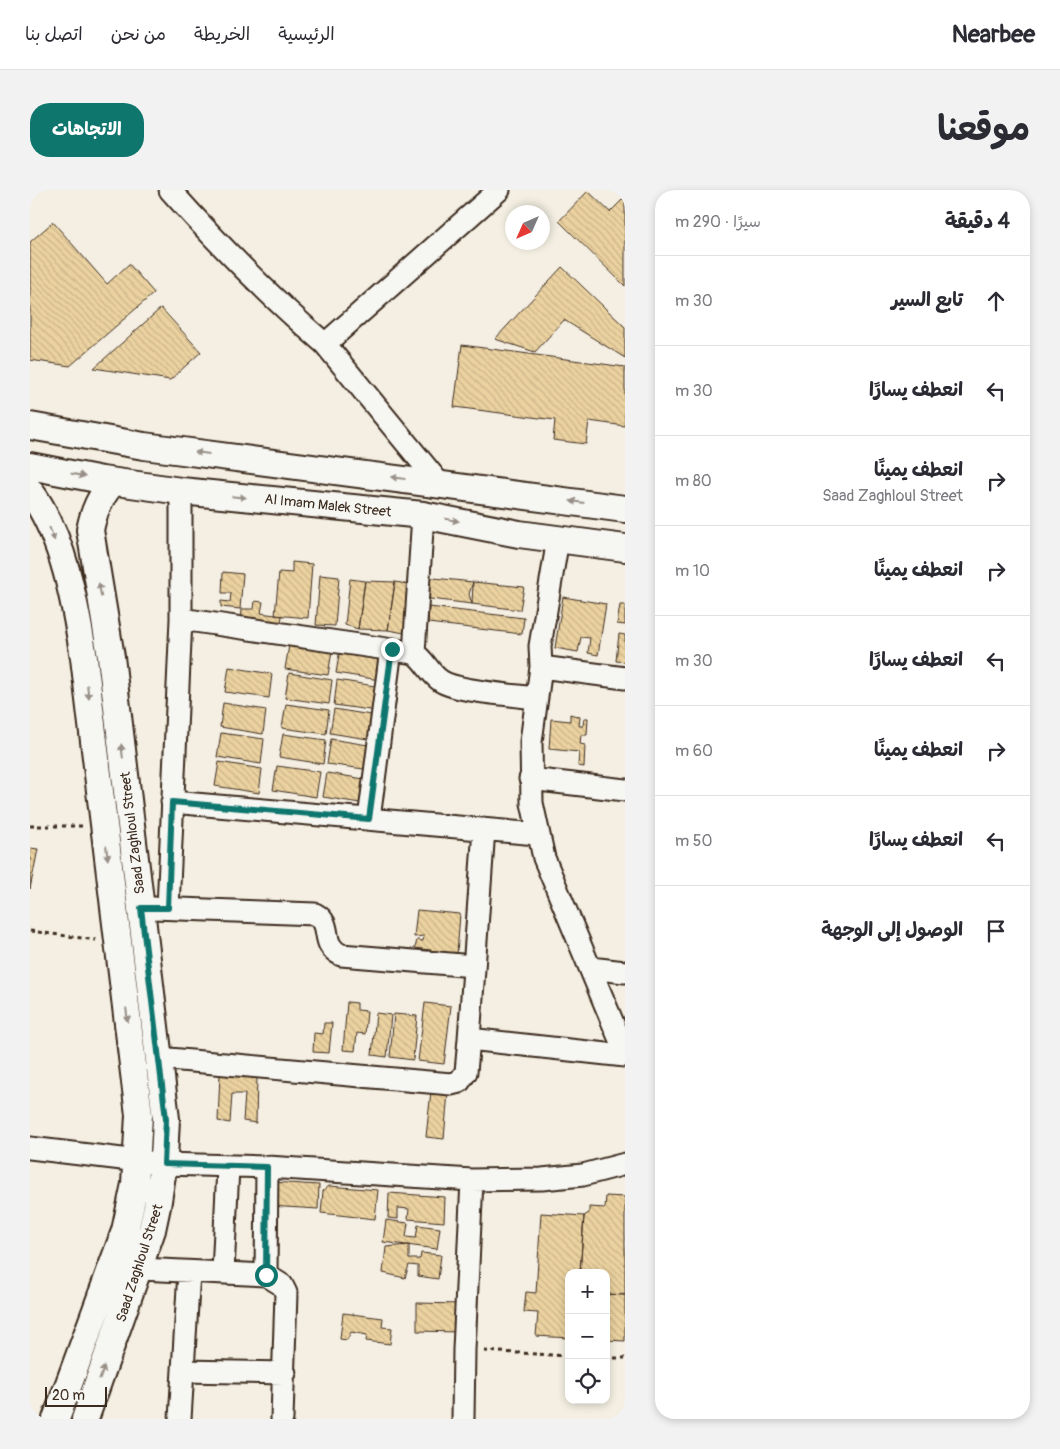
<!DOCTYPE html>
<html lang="ar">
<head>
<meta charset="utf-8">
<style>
	body { margin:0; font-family:Pangolin,"Playpen Sans Arabic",sans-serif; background:#f2f2f3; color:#2b2b33; direction:rtl }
	.controls { position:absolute; right:15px; bottom:15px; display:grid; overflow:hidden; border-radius:10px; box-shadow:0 2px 8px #0003 }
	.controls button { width:45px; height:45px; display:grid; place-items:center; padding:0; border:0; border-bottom:1px solid #e1e1e2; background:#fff; color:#2b2b33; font:25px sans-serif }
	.compass { position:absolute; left:475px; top:15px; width:45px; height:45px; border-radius:50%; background:#fff; box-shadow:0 2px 8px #0003; rotate:225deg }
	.scale { position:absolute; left:15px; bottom:12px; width:62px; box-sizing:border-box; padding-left:5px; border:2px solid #3b2a1e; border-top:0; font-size:14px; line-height:18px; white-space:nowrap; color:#3b2a1e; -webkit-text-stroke:4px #f6f6f2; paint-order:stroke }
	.stop { position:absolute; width:15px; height:15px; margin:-11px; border:4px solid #0f766e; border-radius:50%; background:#fff }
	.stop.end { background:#0f766e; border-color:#fff; box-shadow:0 1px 5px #0008 }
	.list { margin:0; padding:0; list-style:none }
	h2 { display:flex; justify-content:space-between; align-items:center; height:65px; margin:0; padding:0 20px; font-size:21px }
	h2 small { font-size:16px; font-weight:400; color:#7c7c81 }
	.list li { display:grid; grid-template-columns:32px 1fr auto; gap:15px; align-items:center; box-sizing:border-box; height:90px; padding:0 20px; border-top:1px solid #e1e1e2 }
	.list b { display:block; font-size:19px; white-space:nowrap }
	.list p { margin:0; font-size:16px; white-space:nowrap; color:#7c7c81 }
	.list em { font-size:16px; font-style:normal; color:#7c7c81 }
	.icon { flex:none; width:28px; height:28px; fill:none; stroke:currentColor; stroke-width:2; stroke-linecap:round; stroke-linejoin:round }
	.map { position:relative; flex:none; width:595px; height:1229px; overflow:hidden; direction:ltr; border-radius:20px }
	header { display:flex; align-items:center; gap:30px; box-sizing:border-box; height:70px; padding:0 25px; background:#fff; border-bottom:1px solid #e1e1e2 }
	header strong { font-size:24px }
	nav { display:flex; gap:28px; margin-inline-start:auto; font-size:18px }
	.intro { display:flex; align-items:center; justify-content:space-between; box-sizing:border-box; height:120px; padding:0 30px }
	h1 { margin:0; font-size:35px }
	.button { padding:12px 22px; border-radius:20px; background:#0f766e; color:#fff; font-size:18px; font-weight:700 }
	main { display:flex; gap:30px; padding:0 30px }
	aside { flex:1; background:#fff; border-radius:20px; box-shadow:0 2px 8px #0003 }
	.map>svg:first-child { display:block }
	.building { fill:url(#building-back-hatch); stroke:#3b2a1e }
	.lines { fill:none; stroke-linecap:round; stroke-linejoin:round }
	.minor-casing { stroke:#3b2a1e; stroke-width:25 }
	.tertiary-casing { stroke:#3b2a1e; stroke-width:30 }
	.path { stroke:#3b2a1e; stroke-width:3; stroke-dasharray:4 4; stroke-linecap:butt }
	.minor { stroke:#f6f6f2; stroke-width:21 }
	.tertiary { stroke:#f6f6f2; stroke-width:26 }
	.oneway { fill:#989088 }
	.route { stroke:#0f766e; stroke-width:6 }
	.labels { text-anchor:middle; stroke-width:4.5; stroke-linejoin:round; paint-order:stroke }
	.street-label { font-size:14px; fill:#3b2a1e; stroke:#f6f6f2 }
</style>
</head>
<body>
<header>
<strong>Nearbee</strong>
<nav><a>الرئيسية</a><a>الخريطة</a><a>من نحن</a><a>اتصل بنا</a></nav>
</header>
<div class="intro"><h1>موقعنا</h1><a class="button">الاتجاهات</a></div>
<main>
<aside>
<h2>4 دقيقة<small>سيرًا · 290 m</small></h2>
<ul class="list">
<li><svg class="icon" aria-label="ahead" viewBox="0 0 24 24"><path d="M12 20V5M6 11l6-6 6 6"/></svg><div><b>تابع السير</b></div><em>30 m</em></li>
<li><svg class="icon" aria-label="left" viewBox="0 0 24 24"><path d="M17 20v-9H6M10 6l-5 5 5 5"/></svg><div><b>انعطف يسارًا</b></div><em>30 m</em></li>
<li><svg class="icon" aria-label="right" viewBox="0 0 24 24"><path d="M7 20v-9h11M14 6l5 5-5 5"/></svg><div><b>انعطف يمينًا</b><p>Saad Zaghloul Street</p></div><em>80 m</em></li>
<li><svg class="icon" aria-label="right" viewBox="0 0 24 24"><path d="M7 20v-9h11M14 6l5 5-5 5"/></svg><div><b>انعطف يمينًا</b></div><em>10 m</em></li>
<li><svg class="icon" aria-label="left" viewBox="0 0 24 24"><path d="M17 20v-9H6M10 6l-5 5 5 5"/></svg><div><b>انعطف يسارًا</b></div><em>30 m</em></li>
<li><svg class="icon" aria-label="right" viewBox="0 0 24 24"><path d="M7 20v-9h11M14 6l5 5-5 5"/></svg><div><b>انعطف يمينًا</b></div><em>60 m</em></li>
<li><svg class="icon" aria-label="left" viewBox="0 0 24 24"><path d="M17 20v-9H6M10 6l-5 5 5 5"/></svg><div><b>انعطف يسارًا</b></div><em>50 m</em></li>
<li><svg class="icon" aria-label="arrive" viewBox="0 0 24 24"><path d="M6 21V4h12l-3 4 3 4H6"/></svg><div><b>الوصول إلى الوجهة</b></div></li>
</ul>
</aside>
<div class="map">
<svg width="595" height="1229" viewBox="0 0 595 1229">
	<defs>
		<pattern id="building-back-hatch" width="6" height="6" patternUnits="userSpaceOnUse" patternTransform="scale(1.25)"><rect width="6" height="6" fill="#ebd2a0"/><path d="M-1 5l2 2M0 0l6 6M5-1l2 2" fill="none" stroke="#cab489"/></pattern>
	</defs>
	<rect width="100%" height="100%" fill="#f4efe2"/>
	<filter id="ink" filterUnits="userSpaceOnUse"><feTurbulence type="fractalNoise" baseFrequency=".02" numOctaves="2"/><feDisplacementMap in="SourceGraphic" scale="10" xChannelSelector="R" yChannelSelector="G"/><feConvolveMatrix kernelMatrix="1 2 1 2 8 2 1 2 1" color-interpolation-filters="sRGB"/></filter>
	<g filter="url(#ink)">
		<!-- building -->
		<path class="building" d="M 558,1 L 580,22 L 595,7 L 595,96 L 529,31 Z
			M 23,32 L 77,94 L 99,74 L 124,103 L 40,176 L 0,170 L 0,52 Z
			M 532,77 L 595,137 L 595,168 L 534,130 L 505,162 L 465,149 Z
			M 131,118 L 171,162 L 140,190 L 64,178 Z
			M 432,155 L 595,177 L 595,236 L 559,231 L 556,254 L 523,250 L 525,230 L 424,217 Z
			M 262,372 L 282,374 L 278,428 L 245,425 L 249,382 L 262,383 Z
			M 193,382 L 213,384 L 210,419 L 191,417 L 191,411 L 200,412 L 201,403 L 192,403 Z
			M 290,385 L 309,387 L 305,436 L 286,435 Z
			M 394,387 L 443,392 L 439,404 L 442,414 L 392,408 Z
			M 320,389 L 335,391 L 328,439 L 315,435 Z
			M 335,391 L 365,392 L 358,440 L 328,439 Z
			M 365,392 L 384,395 L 380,444 L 358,440 Z
			M 443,392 L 494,397 L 490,420 L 442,414 Z
			M 533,407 L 576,414 L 568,465 L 558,463 L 560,448 L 551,447 L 548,462 L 525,458 Z
			M 225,411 L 233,412 L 231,423 L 252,426 L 250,441 L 211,432 L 212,419 L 224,419 Z
			M 590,415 L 595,415 L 595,435 L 587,434 Z
			M 399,417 L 494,428 L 492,444 L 398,433 Z
			M 589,444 L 595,445 L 595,472 L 586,471 Z
			M 259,455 L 302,461 L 298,485 L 255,479 Z
			M 310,459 L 353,466 L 350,490 L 306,483 Z
			M 199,477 L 242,484 L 239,508 L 195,502 Z
			M 259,483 L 302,490 L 299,514 L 255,508 Z
			M 307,490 L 351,497 L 347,521 L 304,515 Z
			M 193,513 L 236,520 L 233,544 L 190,537 Z
			M 256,514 L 299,520 L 296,544 L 252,538 Z
			M 304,519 L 347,526 L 344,550 L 300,543 Z
			M 540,524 L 550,527 L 549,536 L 553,536 L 554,528 L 558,528 L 557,545 L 551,545 L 550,554 L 555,555 L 554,577 L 548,576 L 549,562 L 519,559 L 521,529 L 540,531 Z
			M 191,543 L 234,549 L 231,574 L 187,567 Z
			M 253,544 L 296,550 L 293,574 L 249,567 Z
			M 301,549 L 344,556 L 341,580 L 297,574 Z
			M 189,572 L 232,579 L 229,603 L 185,596 Z
			M 247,576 L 290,582 L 286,607 L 243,600 Z
			M 297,583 L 340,590 L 336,614 L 293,607 Z
			M 0,658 L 8,659 L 0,699 Z
			M 387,720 L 430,724 L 427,764 L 385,758 L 387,750 L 393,751 L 394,746 L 384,747 Z
			M 317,812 L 327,813 L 327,820 L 337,821 L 335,844 L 327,843 L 325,861 L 313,860 Z
			M 395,813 L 421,816 L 414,874 L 388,871 Z
			M 346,823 L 361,825 L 357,867 L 342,865 Z
			M 364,824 L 387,826 L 383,870 L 360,867 Z
			M 294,833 L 302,833 L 299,863 L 283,862 L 284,843 L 293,844 Z
			M 190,884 L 227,885 L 226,933 L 213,931 L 215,904 L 202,904 L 200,933 L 188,931 Z
			M 401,901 L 418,902 L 414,949 L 396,947 Z
			M 242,992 L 289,995 L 288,1019 L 239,1016 Z
			M 299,996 L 348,1000 L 345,1029 L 291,1023 L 293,1001 Z
			M 359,1003 L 415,1007 L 414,1032 L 378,1029 L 379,1019 L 368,1018 L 368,1029 L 358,1028 Z
			M 576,1006 L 595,1007 L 595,1105 L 576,1104 L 576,1083 L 550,1083 L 554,1026 L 559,1023 L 559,1017 L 575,1018 Z
			M 511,1023 L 554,1026 L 550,1083 L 539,1083 L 539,1148 L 506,1146 L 508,1123 L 494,1122 L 496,1102 L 506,1103 Z
			M 356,1030 L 378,1033 L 376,1047 L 386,1048 L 388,1035 L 410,1038 L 407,1059 L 353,1052 Z
			M 379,1055 L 379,1069 L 390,1069 L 391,1063 L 411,1065 L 408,1089 L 388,1086 L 388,1076 L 379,1075 L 375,1088 L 353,1083 L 356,1057 Z
			M 576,1104 L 595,1105 L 595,1151 L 576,1150 Z
			M 387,1113 L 429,1114 L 428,1142 L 387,1141 Z
			M 313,1123 L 353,1128 L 352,1137 L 362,1138 L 360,1154 L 336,1151 L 337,1145 L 321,1142 L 317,1150 L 310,1149 Z"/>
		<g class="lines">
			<!-- minor casing -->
			<g class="minor-casing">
				<path id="minor" d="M 140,0 C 189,55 239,106 295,154 L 469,0
					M 295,154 L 409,293
					M 528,349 L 510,456 L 511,477 L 501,552 L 502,613 L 514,668 L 595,862
					M 151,429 L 384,463 C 395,470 399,483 411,491 C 428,502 484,505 507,508
					M 384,463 L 393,325
					M 511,477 L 595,488
					M 500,589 L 595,600
					M 142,612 L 507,644
					M 339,629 L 361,459
					M 123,718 L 285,724 C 305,735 288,753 311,765 L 444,776
					M 138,718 L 151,429 L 151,301
					M 560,778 L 595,782
					M 439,849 L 595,866
					M 128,868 L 421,894 L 429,892 L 436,882 L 439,849 L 454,639
					M 0,958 L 134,974 L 237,977 L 442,990 L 512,989 L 553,985 L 595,974
					M 237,977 L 236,1085 L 252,1095 L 256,1103 L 252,1229
					M 110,1079 L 236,1085
					M 193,1083 L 198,977
					M 153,1181 L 255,1183
					M 150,1229 L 159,1082
					M 433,1229 L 434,1160 L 442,990"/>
			</g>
			<!-- tertiary casing -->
			<g class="tertiary-casing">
				<path id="tertiary" d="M 0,236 L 114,256 L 595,319
					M 0,276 L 72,290 L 151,301 L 393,325 L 489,344 L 595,358
					M 0,301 C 34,347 45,413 54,468 L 109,925 L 105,994 L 95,1041 L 26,1229
					M 55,1229 L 122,1040 C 131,1003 135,967 136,929 L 81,467 L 60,340 C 64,320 70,307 83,292"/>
			</g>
			<!-- path -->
			<path class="path" d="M 0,636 L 52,636
				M 0,741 L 66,750
				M 454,1161 L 539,1166
				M 576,1168 L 595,1168"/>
			<!-- minor -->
			<use href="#minor" class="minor"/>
			<!-- tertiary -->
			<use href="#tertiary" class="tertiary"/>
		</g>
		<!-- one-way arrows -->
		<defs><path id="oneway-solid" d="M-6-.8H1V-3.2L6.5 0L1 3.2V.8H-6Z" transform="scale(1.25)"/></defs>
		<g class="oneway">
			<use href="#oneway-solid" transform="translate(172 263) rotate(-173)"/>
			<use href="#oneway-solid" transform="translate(48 285) rotate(12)"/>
			<use href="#oneway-solid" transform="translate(368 288) rotate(-173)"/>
			<use href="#oneway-solid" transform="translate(209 307) rotate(6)"/>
			<use href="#oneway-solid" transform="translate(547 312) rotate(-172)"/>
			<use href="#oneway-solid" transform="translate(422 330) rotate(11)"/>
			<use href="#oneway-solid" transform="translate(22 344) rotate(69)"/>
			<use href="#oneway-solid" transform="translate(70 400) rotate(-100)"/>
			<use href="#oneway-solid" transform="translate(58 502) rotate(83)"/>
			<use href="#oneway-solid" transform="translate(92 561) rotate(-97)"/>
			<use href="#oneway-solid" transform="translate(77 663) rotate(83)"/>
			<use href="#oneway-solid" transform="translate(97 825) rotate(83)"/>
			<use href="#oneway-solid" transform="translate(72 1183) rotate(-70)"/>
		</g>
	</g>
	<g class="lines" filter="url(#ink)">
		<!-- route -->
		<path class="route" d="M 236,1085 L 237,977 L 134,974 L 136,929 L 111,718 L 138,718 L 142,612 L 339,629 L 362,459"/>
	</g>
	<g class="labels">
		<!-- street labels -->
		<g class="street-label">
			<text transform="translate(298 315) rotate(6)" y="5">Al Imam Malek Street</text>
			<text transform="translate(102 643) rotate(-97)" y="5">Saad Zaghloul Street</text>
			<text transform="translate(109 1073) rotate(-72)" y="5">Saad Zaghloul Street</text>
		</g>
	</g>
</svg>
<div class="controls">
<button>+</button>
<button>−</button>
<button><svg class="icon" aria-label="locate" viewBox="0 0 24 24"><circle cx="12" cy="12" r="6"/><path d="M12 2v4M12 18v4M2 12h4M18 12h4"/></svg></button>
</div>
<svg class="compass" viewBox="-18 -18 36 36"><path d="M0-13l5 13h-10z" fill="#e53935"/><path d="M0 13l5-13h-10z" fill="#7c7c81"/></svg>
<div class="scale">20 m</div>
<div class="stop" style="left:236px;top:1085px"></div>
<div class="stop end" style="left:362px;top:459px"></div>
</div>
</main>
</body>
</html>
